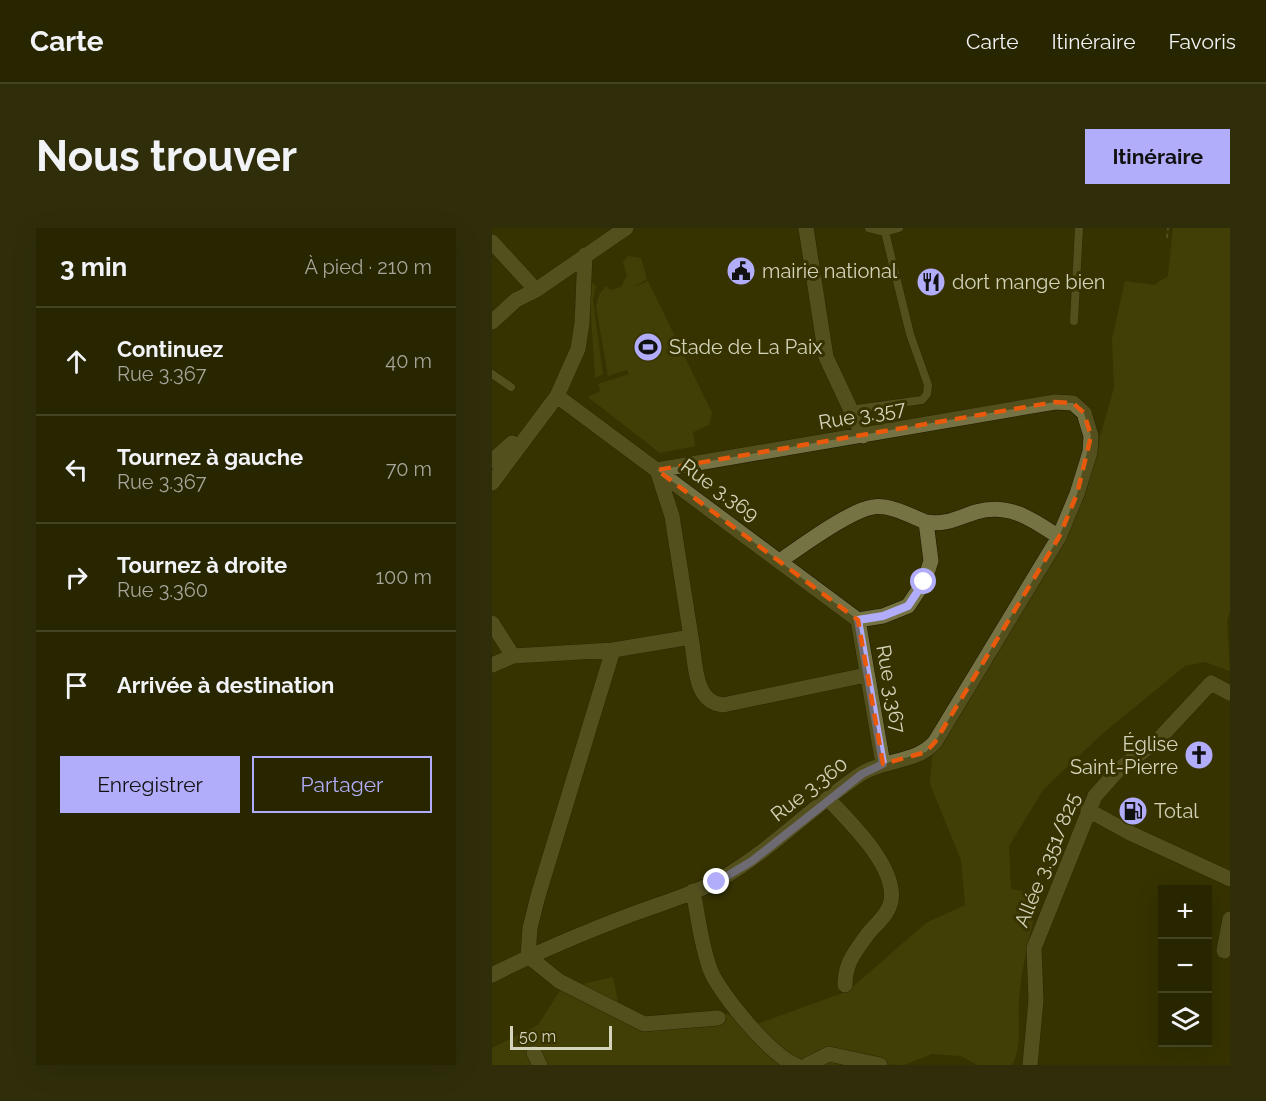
<!DOCTYPE html>
<html lang="fr">
<head>
<meta charset="utf-8">
<style>
	body { margin:0; font-family:Raleway,sans-serif; background:#302e0a; color:#f1f3f6 }
	.controls { position:absolute; right:18px; bottom:18px; display:grid; overflow:hidden; border-radius:0px; box-shadow:0 6px 24px #0002 }
	.controls button { width:54px; height:54px; display:grid; place-items:center; padding:0; border:0; border-bottom:2px solid #444322; background:#282600; color:#f1f3f6; font:30px sans-serif }
	.scale { position:absolute; left:18px; bottom:15px; width:102px; box-sizing:border-box; padding-left:6px; border:3px solid #d4d4bb; border-top:0; font-size:16px; line-height:21px; white-space:nowrap; color:#d4d4bb; -webkit-text-stroke:4px #363300; paint-order:stroke }
	.stop { position:absolute; width:18px; height:18px; margin:-14px; border:4px solid #b1adfa; border-radius:50%; background:#fff }
	.stop.end { background:#b1adfa; border-color:#fff; box-shadow:0 2px 6px #0008 }
	.list { margin:0; padding:0; list-style:none }
	h2 { display:flex; justify-content:space-between; align-items:center; height:78px; margin:0; padding:0 24px; font-size:26px }
	h2 small { font-size:20px; font-weight:400; color:#a5a599 }
	.list li { display:grid; grid-template-columns:39px 1fr auto; gap:18px; align-items:center; box-sizing:border-box; height:108px; padding:0 24px; border-top:2px solid #444322 }
	.list b { display:block; font-size:22px; white-space:nowrap }
	.list p { margin:0; font-size:20px; white-space:nowrap; color:#a5a599 }
	.list em { font-size:20px; font-style:normal; color:#a5a599 }
	.actions { display:flex; gap:12px; padding:18px 24px }
	.actions a { flex:1; padding:14px 0; border:2px solid #b1adfa; border-radius:0px; text-align:center; font-size:21px; color:#b1adfa }
	.actions .main { background:#b1adfa; color:#111 }
	.icon { flex:none; width:33px; height:33px; fill:none; stroke:currentColor; stroke-width:2; stroke-linecap:round; stroke-linejoin:round }
	.map { position:relative; flex:none; width:738px; height:837px; overflow:hidden; border-radius:0px }
	header { display:flex; align-items:center; gap:36px; box-sizing:border-box; height:84px; padding:0 30px; background:#282600; border-bottom:2px solid #444322 }
	header strong { font-size:28px }
	nav { display:flex; gap:33px; margin-inline-start:auto; font-size:21px }
	.intro { display:flex; align-items:center; justify-content:space-between; box-sizing:border-box; height:144px; padding:0 36px }
	h1 { margin:0; font-size:42px }
	.button { padding:15px 27px; border-radius:0px; background:#b1adfa; color:#111; font-size:21px; font-weight:700 }
	main { display:flex; gap:36px; padding:0 36px }
	aside { flex:1; background:#282600; border-radius:0px; box-shadow:0 6px 24px #0002 }
	.map>svg:first-child { display:block }
	.green { fill:#514e0e }
	.lines { fill:none; stroke-linecap:round; stroke-linejoin:round }
	.lane-casing { stroke:#1c1a03; stroke-width:9 }
	.street-casing { stroke:#1c1a03; stroke-width:16 }
	.path { stroke:#737148; stroke-width:2; stroke-dasharray:4.5 3; stroke-linecap:butt }
	.lane { stroke:#757344; stroke-width:8 }
	.street { stroke:#757344; stroke-width:15 }
	.route { stroke:#b1adfa; stroke-width:8 }
	.marked { fill:none; stroke:#e8590c; stroke-width:4.5; stroke-dasharray:12 8; stroke-linejoin:round }
	.labels { text-anchor:middle; stroke-width:6; stroke-linejoin:round; paint-order:stroke }
	.poi-label { font-size:20px; fill:#d4d4bb; stroke:#363300; text-anchor:start }
	.street-label { font-size:20px; fill:#d4d4bb; stroke:#363300 }
</style>
</head>
<body>
<header>
<strong>Carte</strong>
<nav><a>Carte</a><a>Itinéraire</a><a>Favoris</a></nav>
</header>
<div class="intro"><h1>Nous trouver</h1><a class="button">Itinéraire</a></div>
<main>
<aside>
<h2>3 min<small>À pied · 210 m</small></h2>
<ul class="list">
<li><svg class="icon" aria-label="ahead" viewBox="0 0 24 24"><path d="M12 20V5M6 11l6-6 6 6"/></svg><div><b>Continuez</b><p>Rue 3.367</p></div><em>40 m</em></li>
<li><svg class="icon" aria-label="left" viewBox="0 0 24 24"><path d="M17 20v-9H6M10 6l-5 5 5 5"/></svg><div><b>Tournez à gauche</b><p>Rue 3.367</p></div><em>70 m</em></li>
<li><svg class="icon" aria-label="right" viewBox="0 0 24 24"><path d="M7 20v-9h11M14 6l5 5-5 5"/></svg><div><b>Tournez à droite</b><p>Rue 3.360</p></div><em>100 m</em></li>
<li><svg class="icon" aria-label="arrive" viewBox="0 0 24 24"><path d="M6 21V4h12l-3 4 3 4H6"/></svg><div><b>Arrivée à destination</b></div></li>
</ul>
<div class="actions"><a class="main">Enregistrer</a><a>Partager</a></div>
</aside>
<div class="map">
<svg width="738" height="837" viewBox="0 0 738 837">
	<rect width="100%" height="100%" fill="#363300"/>
	<!-- green -->
	<path class="green" d="M 681,0 L 738,0 L 738,384 L 735,392 L 738,443 L 713,434 L 693,438 L 610,506 L 551,562 L 517,618 L 519,661 L 548,666 C 539,701 530,736 527,772 C 525,795 531,817 520,837 L 485,837 L 469,828 L 440,826 L 412,837 L 359,835 L 351,837 L 0,837 L 0,820 L 46,797 L 69,761 L 121,749 L 128,786 L 150,794 L 228,784 L 265,796 L 356,763 L 434,695 L 473,677 L 469,632 L 438,556 L 440,529 L 458,491 L 494,436 L 606,216 L 622,160 L 620,111 L 633,53 L 662,57 L 676,48 Z
		M 136,28 L 149,30 L 155,51 L 140,60 L 156,53 L 220,185 L 217,197 L 201,204 L 203,218 L 168,225 L 96,169 L 109,163 L 106,156 L 137,146 L 135,142 L 116,148 L 104,78 L 108,65 L 114,58 L 118,62 L 129,59 L 135,48 L 131,34 Z
		M 100,55 L 104,58 L 101,72 L 111,146 L 103,150 L 98,72 Z"/>
	<g class="lines">
		<!-- lane casing -->
		<g class="lane-casing">
			<path id="lane" d="M 393,4 L 407,0
				M 582,93 L 587,0
				M 0,146 L 19,159
				M 358,182 L 430,172 L 435,166 L 436,157 L 418,106 L 393,4 L 377,0"/>
		</g>
		<!-- street casing -->
		<g class="street-casing">
			<path id="street" d="M 314,0 L 334,129 L 371,208
				M 0,14 L 44,62 L 134,0
				M 0,94 L 24,72 L 44,62
				M 65,168 L 366,392
				M 0,233 L 20,215
				M 0,255 L 65,168 L 86,121 L 90,95 L 93,27
				M 288,333 C 308,319 358,282 381,279 C 397,276 419,288 434,294
				M 0,395 L 21,428 L 0,437
				M 199,409 C 204,435 201,474 231,477 L 374,447
				M 121,422 L 46,668 L 38,700 L 36,728 L 67,753 L 152,796 L 226,790
				M 391,536 L 366,392 L 391,388 L 416,378 L 432,354 L 439,333 L 434,294 C 455,297 465,290 484,284 C 517,274 541,292 567,309
				M 337,572 C 358,594 405,639 399,673 C 397,686 383,697 375,707 C 363,724 353,735 353,757
				M 596,582 L 638,605 L 738,651
				M 201,663 C 206,688 209,717 218,741 C 226,764 280,829 304,837
				M 732,723 L 738,691
				M 0,747 C 45,724 91,705 138,687 C 167,676 200,667 227,652 C 279,623 319,579 369,546 C 392,531 425,535 443,514 L 567,309 L 585,266 L 598,224 L 599,208 L 592,185 L 581,175 L 563,174 L 165,242 L 180,288 L 199,409 L 121,422 L 21,428
				M 42,825 L 48,837
				M 315,837 L 337,826 L 388,837
				M 538,837 L 544,772 L 542,720 L 603,568 L 627,541 L 665,513 L 719,455 L 738,465"/>
		</g>
		<!-- path -->
		<path class="path" d="M 675,10 L 676,0"/>
		<!-- lane -->
		<use href="#lane" class="lane"/>
		<!-- street -->
		<use href="#street" class="street"/>
	</g>
	<g class="lines">
		<!-- route -->
		<path class="route" d="M 225,654 L 260,633 L 370,546 L 391,536 L 366,392 L 391,388 L 416,378 L 432,354"/>
	</g>
	<!-- marked area -->
	<path d="M0 0H738V837H0ZM 563,174 L 581,175 L 592,185 L 599,208 L 585,266 L 567,309 L 443,514 L 434,524 L 391,536 L 366,392 L 165,242 Z" fill="#363300" fill-opacity=".55" fill-rule="evenodd"/>
	<path class="marked" d="M 563,174 L 581,175 L 592,185 L 599,208 L 585,266 L 567,309 L 443,514 L 434,524 L 391,536 L 366,392 L 165,242 Z"/>
	<!-- icons -->
	<defs>
		<g id="civic-disc" transform="scale(1.5)"><circle r="9.5" fill="#b1adfa" stroke="#363300"/><path d="M-.6-6.5H3V-4.5H.6V-3L4-1V1h2V6H-6V1h2V-1L-.6-3ZM-1.2 2.5V6h2.4V2.5Z" fill="#111"/></g>
		<g id="restaurant-disc" transform="scale(1.5)"><circle r="9.5" fill="#b1adfa" stroke="#363300"/><path d="M-5-6h1v4h1v-4h1v4h1v-4h1v5L-1.5 .5V6h-2V.5L-5-1ZM5-6V6H3V1.5H1.5Q1.5-4 5-6Z" fill="#111"/></g>
		<g id="stadium-disc" transform="scale(1.5)"><circle r="9.5" fill="#b1adfa" stroke="#363300"/><path d="M0-5a6.5 5 0 1 0 0 10a6.5 5 0 1 0 0-10ZM-3.5-1.8h7v3.6h-7Z" fill="#111"/></g>
		<g id="church-disc" transform="scale(1.5)"><circle r="9.5" fill="#b1adfa" stroke="#363300"/><path d="M-1.2-6h2.4v3.5h3.3v2.4h-3.3V6h-2.4V-.1h-3.3v-2.4h3.3Z" fill="#111"/></g>
		<g id="fuel-disc" transform="scale(1.5)"><circle r="9.5" fill="#b1adfa" stroke="#363300"/><path d="M-5.5-6h7V0h2V4h1.3V-2.5L3-4.5l.8-.8L6-3V5H2.5V1h-1V6h-7ZM-4.2-4.7v3.2H.2V-4.7Z" fill="#111"/></g>
	</defs>
	<g fill-rule="evenodd">
		<use href="#civic-disc" x="249" y="43"/>
		<use href="#restaurant-disc" x="439" y="54"/>
		<use href="#stadium-disc" x="156" y="119"/>
		<use href="#church-disc" x="707" y="527"/>
		<use href="#fuel-disc" x="641" y="583"/>
	</g>
	<g class="labels">
		<!-- poi labels -->
		<g class="poi-label">
			<text x="270" y="50">mairie national</text>
			<text x="460" y="61">dort mange bien</text>
			<text x="177" y="126">Stade de La Paix</text>
			<text x="686" y="523" text-anchor="end">Église<tspan x="686" dy="23">Saint-Pierre</tspan></text>
			<text x="662" y="590">Total</text>
		</g>
		<!-- street labels -->
		<g class="street-label">
			<text transform="translate(370 187) rotate(-10)" y="7">Rue 3.357</text>
			<text transform="translate(228 262) rotate(36)" y="7">Rue 3.369</text>
			<text transform="translate(399 461) rotate(80)" y="7">Rue 3.367</text>
			<text transform="translate(317 561) rotate(-38)" y="7">Rue 3.360</text>
			<text transform="translate(555 632) rotate(-68)" y="7">Allée 3.351/825</text>
		</g>
	</g>
</svg>
<div class="controls">
<button>+</button>
<button>−</button>
<button><svg class="icon" aria-label="layers" viewBox="0 0 24 24"><path d="M12 4l9 5-9 5-9-5zM3 14l9 5 9-5"/></svg></button>
</div>
<div class="scale">50 m</div>
<div class="stop" style="left:432px;top:354px"></div>
<div class="stop end" style="left:225px;top:654px"></div>
</div>
</main>
</body>
</html>
